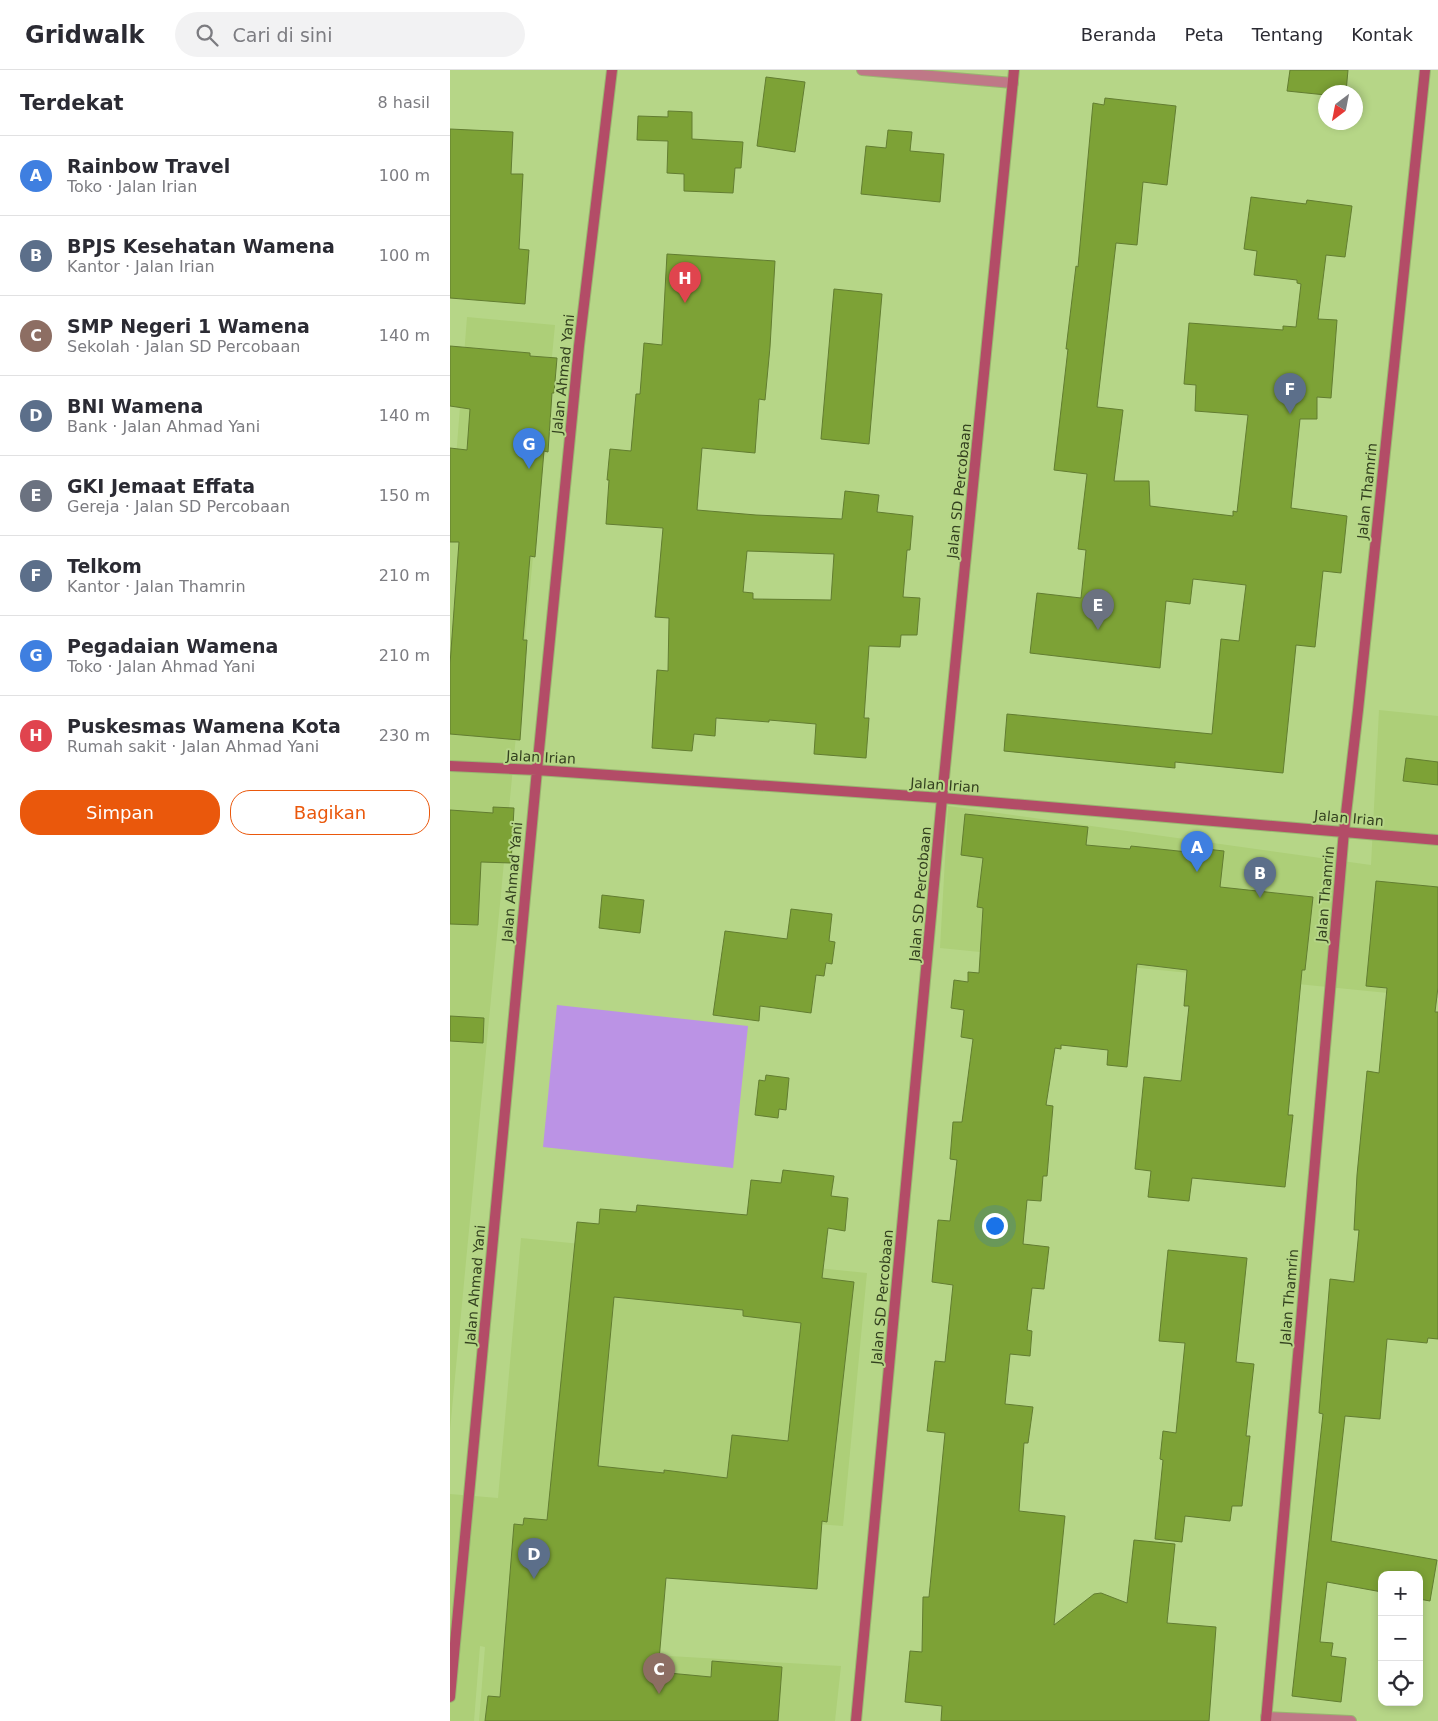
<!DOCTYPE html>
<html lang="id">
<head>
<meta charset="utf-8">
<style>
	body { margin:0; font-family:"DejaVu Sans",sans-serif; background:#f2f2f3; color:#2b2b33 }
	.controls { position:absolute; right:15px; bottom:15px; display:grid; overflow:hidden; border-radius:10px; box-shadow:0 2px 8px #0003 }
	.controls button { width:45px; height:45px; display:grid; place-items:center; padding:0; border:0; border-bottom:1px solid #e1e1e2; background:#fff; color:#2b2b33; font:25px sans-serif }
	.compass { position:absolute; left:868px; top:15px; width:45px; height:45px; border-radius:50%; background:#fff; box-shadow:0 2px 8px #0003; rotate:212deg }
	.you { position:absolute; left:544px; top:1155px; width:18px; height:18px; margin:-12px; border:4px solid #fff; border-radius:50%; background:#1a73e8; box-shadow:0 0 0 8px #1a73e833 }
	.badge { display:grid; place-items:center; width:32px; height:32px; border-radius:50%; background:#ea580c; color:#fff; font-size:16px; font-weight:700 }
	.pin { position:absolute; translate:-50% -41px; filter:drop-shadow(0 1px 2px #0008) }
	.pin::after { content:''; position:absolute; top:26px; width:18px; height:15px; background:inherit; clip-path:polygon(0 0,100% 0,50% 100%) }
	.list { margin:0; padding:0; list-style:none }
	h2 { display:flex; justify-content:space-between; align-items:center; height:65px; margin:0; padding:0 20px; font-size:21px }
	h2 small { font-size:16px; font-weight:400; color:#7c7c81 }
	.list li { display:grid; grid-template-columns:32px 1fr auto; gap:15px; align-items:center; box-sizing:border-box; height:80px; padding:0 20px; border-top:1px solid #e1e1e2 }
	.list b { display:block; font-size:19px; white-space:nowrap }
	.list p { margin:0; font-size:16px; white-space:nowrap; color:#7c7c81 }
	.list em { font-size:16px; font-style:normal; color:#7c7c81 }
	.actions { display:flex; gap:10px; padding:15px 20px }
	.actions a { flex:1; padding:11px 0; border:1px solid #ea580c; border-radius:20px; text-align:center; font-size:18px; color:#ea580c }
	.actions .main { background:#ea580c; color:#fff }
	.icon { flex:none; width:28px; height:28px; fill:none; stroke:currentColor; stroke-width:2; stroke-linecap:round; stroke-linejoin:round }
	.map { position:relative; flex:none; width:988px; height:1651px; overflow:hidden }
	header { display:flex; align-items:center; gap:30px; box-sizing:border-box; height:70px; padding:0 25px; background:#fff; border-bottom:1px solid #e1e1e2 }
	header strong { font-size:24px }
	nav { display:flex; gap:28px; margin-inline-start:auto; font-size:18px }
	.search { width:350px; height:45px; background:#f2f2f3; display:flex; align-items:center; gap:12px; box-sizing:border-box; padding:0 18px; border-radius:28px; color:#7c7c81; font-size:19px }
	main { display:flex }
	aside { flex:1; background:#fff }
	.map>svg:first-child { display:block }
	.built { fill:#adcf78 }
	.green { fill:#bb93e5 }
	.building { fill:#7da236; stroke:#627d31; fill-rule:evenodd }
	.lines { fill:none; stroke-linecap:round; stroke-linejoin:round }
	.street-casing { stroke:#99b570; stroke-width:12 }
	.secondary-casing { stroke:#99b570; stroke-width:12 }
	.street { stroke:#bf7887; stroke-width:10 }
	.secondary { stroke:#b34c67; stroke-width:10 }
	.labels { text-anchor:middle; stroke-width:4; stroke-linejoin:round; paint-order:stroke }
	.street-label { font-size:14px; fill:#33401f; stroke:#b6d687 }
</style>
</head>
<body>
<header>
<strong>Gridwalk</strong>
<div class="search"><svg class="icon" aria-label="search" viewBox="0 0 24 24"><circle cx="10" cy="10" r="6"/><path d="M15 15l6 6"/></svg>Cari di sini</div>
<nav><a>Beranda</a><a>Peta</a><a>Tentang</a><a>Kontak</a></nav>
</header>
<main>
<aside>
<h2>Terdekat<small>8 hasil</small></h2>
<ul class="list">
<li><span class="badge" style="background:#3f7fe0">A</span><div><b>Rainbow Travel</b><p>Toko · Jalan Irian</p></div><em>100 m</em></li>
<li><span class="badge" style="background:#5c6f8a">B</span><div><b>BPJS Kesehatan Wamena</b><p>Kantor · Jalan Irian</p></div><em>100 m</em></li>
<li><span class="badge" style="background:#8d6e63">C</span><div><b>SMP Negeri 1 Wamena</b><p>Sekolah · Jalan SD Percobaan</p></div><em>140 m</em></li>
<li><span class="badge" style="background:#5c6f8a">D</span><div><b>BNI Wamena</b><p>Bank · Jalan Ahmad Yani</p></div><em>140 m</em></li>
<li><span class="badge" style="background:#6b7280">E</span><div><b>GKI Jemaat Effata</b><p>Gereja · Jalan SD Percobaan</p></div><em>150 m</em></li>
<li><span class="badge" style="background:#5c6f8a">F</span><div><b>Telkom</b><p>Kantor · Jalan Thamrin</p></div><em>210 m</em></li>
<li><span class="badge" style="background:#3f7fe0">G</span><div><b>Pegadaian Wamena</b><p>Toko · Jalan Ahmad Yani</p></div><em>210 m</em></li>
<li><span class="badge" style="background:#e0444e">H</span><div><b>Puskesmas Wamena Kota</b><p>Rumah sakit · Jalan Ahmad Yani</p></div><em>230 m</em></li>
</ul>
<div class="actions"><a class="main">Simpan</a><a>Bagikan</a></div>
</aside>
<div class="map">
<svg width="988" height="1651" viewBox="0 0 988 1651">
	<rect width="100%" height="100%" fill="#b6d687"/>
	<!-- built -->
	<path class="built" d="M 17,247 L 105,255 L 0,1360 L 0,465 Z
		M 929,640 L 988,646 L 988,928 L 490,878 L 498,736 L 921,795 Z
		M 71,1168 L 417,1203 L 393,1456 L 142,1437 L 133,1581 L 391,1596 L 385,1651 L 29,1651 L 35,1577 L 30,1576 L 24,1651 L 0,1651 L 0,1424 L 48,1428 Z"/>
	<!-- green -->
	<path class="green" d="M 107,935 L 298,956 L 283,1098 L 93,1077 Z"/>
	<!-- building -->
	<path class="building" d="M 840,0 L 898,0 L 896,22 L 876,22 L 876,25 L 837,21 Z
		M 316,7 L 355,12 L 345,82 L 307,76 Z
		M 655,28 L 726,36 L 717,115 L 693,112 L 687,175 L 666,173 L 647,337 L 673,340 L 664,411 L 699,411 L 700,436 L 783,446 L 783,441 L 787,442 L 798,345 L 745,341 L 746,315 L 734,314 L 739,253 L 833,260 L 833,256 L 846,257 L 851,214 L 847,213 L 847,210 L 804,205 L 807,181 L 794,179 L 801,127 L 856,134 L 857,130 L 902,136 L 895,187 L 876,185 L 868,249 L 887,250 L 881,328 L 867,327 L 867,349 L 850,349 L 841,438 L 897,446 L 891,503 L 873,501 L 865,577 L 846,575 L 833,703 L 725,692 L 725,698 L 554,681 L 557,644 L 762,664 L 771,569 L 789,571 L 796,515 L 743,509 L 740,534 L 716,531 L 710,598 L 580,583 L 587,523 L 631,528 L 636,480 L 628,479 L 637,404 L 604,400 L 618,279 L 616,279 L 626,196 L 628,197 L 643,33 L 654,35 Z
		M 218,41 L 242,42 L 242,69 L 293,72 L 291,98 L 285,98 L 283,123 L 234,121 L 234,104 L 217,103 L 218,71 L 187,70 L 188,46 L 218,47 Z
		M 0,59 L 63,62 L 61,104 L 73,104 L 69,179 L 79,180 L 75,234 L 0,228 Z
		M 438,60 L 462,62 L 460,81 L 494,84 L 490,132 L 411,124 L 416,76 L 436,78 Z
		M 217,184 L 325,191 L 320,277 L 315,330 L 309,329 L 305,383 L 252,378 L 247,440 L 306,445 L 392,449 L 395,421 L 429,425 L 427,442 L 463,446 L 460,480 L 457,480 L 453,527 L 470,528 L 467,565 L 451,565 L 450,577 L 419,576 L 414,648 L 419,648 L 416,688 L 364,684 L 366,654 L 319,650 L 319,652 L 266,648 L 265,666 L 244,664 L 242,681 L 202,678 L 207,600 L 218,601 L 219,548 L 205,547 L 213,458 L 156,454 L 159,410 L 157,410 L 160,379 L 181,381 L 186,324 L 190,324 L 194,273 L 212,275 ZM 297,481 L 384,484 L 381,530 L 303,529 L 303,523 L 293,522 Z
		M 384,219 L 432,224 L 419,374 L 371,369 Z
		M 0,276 L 80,283 L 80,286 L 107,288 L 104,323 L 102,323 L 98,382 L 94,381 L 85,487 L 80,486 L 73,570 L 77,570 L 70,670 L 0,664 L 0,594 L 9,472 L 0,472 L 0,378 L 17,380 L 20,339 L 0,336 Z
		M 956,688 L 988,692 L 988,715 L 953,711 Z
		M 43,737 L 64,738 L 61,793 L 31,792 L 28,855 L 0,854 L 0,740 L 43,743 Z
		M 515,744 L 638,757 L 636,775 L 680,779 L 681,776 L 747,783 L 747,778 L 774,781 L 770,817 L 863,827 L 855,900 L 852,900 L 845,974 L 838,1045 L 843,1045 L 835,1117 L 742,1108 L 739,1131 L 698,1127 L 701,1101 L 685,1099 L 694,1007 L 731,1011 L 739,936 L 734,936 L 737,900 L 687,894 L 677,997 L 657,995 L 658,980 L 611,975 L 611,979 L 605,978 L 596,1035 L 603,1036 L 597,1106 L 593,1106 L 591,1131 L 577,1130 L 573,1174 L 599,1177 L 594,1219 L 582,1218 L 577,1260 L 582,1261 L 580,1286 L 560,1284 L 555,1334 L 583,1337 L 578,1373 L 574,1373 L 569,1441 L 615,1446 L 604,1555 L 644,1524 L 651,1523 L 677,1533 L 684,1470 L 725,1474 L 717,1553 L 766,1557 L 759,1651 L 491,1651 L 492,1636 L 455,1632 L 460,1581 L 472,1582 L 473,1527 L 479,1527 L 495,1363 L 477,1361 L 485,1291 L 495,1292 L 503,1215 L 482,1212 L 488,1150 L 500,1151 L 507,1090 L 500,1089 L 503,1052 L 512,1052 L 523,969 L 511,967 L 514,940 L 501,938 L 504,910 L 518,912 L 518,902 L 529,903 L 533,838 L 527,837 L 533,788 L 511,785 Z
		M 926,811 L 988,817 L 988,917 L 985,942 L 988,942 L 988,1269 L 978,1268 L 977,1273 L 937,1269 L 930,1349 L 895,1346 L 881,1471 L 987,1490 L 980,1531 L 969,1529 L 969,1505 L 932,1505 L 932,1522 L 877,1512 L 870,1572 L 883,1573 L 881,1586 L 896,1588 L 891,1632 L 842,1626 L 873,1344 L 869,1343 L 880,1209 L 904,1212 L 909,1160 L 904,1160 L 907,1105 L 917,1001 L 929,1003 L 937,918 L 916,916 Z
		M 152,825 L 194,830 L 190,863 L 149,858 Z
		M 341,839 L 382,844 L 379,871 L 385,872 L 382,894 L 376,893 L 374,906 L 366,905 L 361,943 L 310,936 L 309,951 L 263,945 L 275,861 L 337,869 Z
		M 0,946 L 34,948 L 33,973 L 0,971 Z
		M 316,1005 L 339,1008 L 336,1040 L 329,1039 L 328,1048 L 305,1045 L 309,1010 L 315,1011 Z
		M 333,1100 L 384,1106 L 381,1126 L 398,1128 L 395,1161 L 378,1158 L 372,1208 L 404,1212 L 377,1452 L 372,1451 L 367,1519 L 216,1508 L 208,1602 L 261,1607 L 262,1591 L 332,1597 L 328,1651 L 35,1651 L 38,1626 L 50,1627 L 64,1454 L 73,1455 L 74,1448 L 97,1450 L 127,1152 L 149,1154 L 150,1139 L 186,1142 L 187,1135 L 297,1145 L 301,1110 L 331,1113 ZM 164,1227 L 293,1240 L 293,1246 L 351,1253 L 338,1371 L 282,1365 L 277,1408 L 214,1400 L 214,1403 L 148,1396 Z
		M 718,1180 L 797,1188 L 786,1292 L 804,1294 L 796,1366 L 800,1366 L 792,1436 L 782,1436 L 780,1451 L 735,1446 L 732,1472 L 705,1469 L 713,1390 L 710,1389 L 713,1361 L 726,1363 L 735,1273 L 709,1271 Z"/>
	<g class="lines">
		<!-- street casing -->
		<g class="street-casing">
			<path id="street" d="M 412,0 L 563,13
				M 816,1647 L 901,1651"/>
		</g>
		<!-- secondary casing -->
		<g class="secondary-casing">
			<path id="secondary" d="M 0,696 L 87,700 L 492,728 L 988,770
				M 0,1627 L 87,700 L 129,276 L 162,0
				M 406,1651 L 492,728 L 564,0
				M 816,1651 L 894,761 L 908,640 L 975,0"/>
		</g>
		<!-- street -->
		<use href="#street" class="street"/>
		<!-- secondary -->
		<use href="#secondary" class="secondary"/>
	</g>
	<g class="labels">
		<!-- street labels -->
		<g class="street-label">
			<text transform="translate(113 304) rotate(-84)" y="5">Jalan Ahmad Yani</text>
			<text transform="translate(509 421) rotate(-84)" y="5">Jalan SD Percobaan</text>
			<text transform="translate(917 421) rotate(-84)" y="5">Jalan Thamrin</text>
			<text transform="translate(91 687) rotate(3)" y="5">Jalan Irian</text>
			<text transform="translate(495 715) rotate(4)" y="5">Jalan Irian</text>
			<text transform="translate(899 748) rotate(5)" y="5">Jalan Irian</text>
			<text transform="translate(62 812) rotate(-85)" y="5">Jalan Ahmad Yani</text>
			<text transform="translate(470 824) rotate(-85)" y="5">Jalan SD Percobaan</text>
			<text transform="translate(875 824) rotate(-85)" y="5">Jalan Thamrin</text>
			<text transform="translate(25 1215) rotate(-85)" y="5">Jalan Ahmad Yani</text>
			<text transform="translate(432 1227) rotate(-85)" y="5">Jalan SD Percobaan</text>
			<text transform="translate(839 1227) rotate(-85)" y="5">Jalan Thamrin</text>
		</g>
	</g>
</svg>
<div class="controls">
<button>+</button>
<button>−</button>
<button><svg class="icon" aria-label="locate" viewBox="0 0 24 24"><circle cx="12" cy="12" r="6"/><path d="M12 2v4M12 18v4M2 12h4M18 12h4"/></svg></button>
</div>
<svg class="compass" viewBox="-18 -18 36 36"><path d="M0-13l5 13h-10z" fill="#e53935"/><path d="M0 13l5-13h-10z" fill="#7c7c81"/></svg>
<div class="you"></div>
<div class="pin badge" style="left:747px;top:802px;background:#3f7fe0">A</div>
<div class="pin badge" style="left:810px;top:828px;background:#5c6f8a">B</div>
<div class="pin badge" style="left:209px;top:1624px;background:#8d6e63">C</div>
<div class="pin badge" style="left:84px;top:1509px;background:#5c6f8a">D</div>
<div class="pin badge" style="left:648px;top:560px;background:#6b7280">E</div>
<div class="pin badge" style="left:840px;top:344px;background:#5c6f8a">F</div>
<div class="pin badge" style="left:79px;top:399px;background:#3f7fe0">G</div>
<div class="pin badge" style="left:235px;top:233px;background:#e0444e">H</div>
</div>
</main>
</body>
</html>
